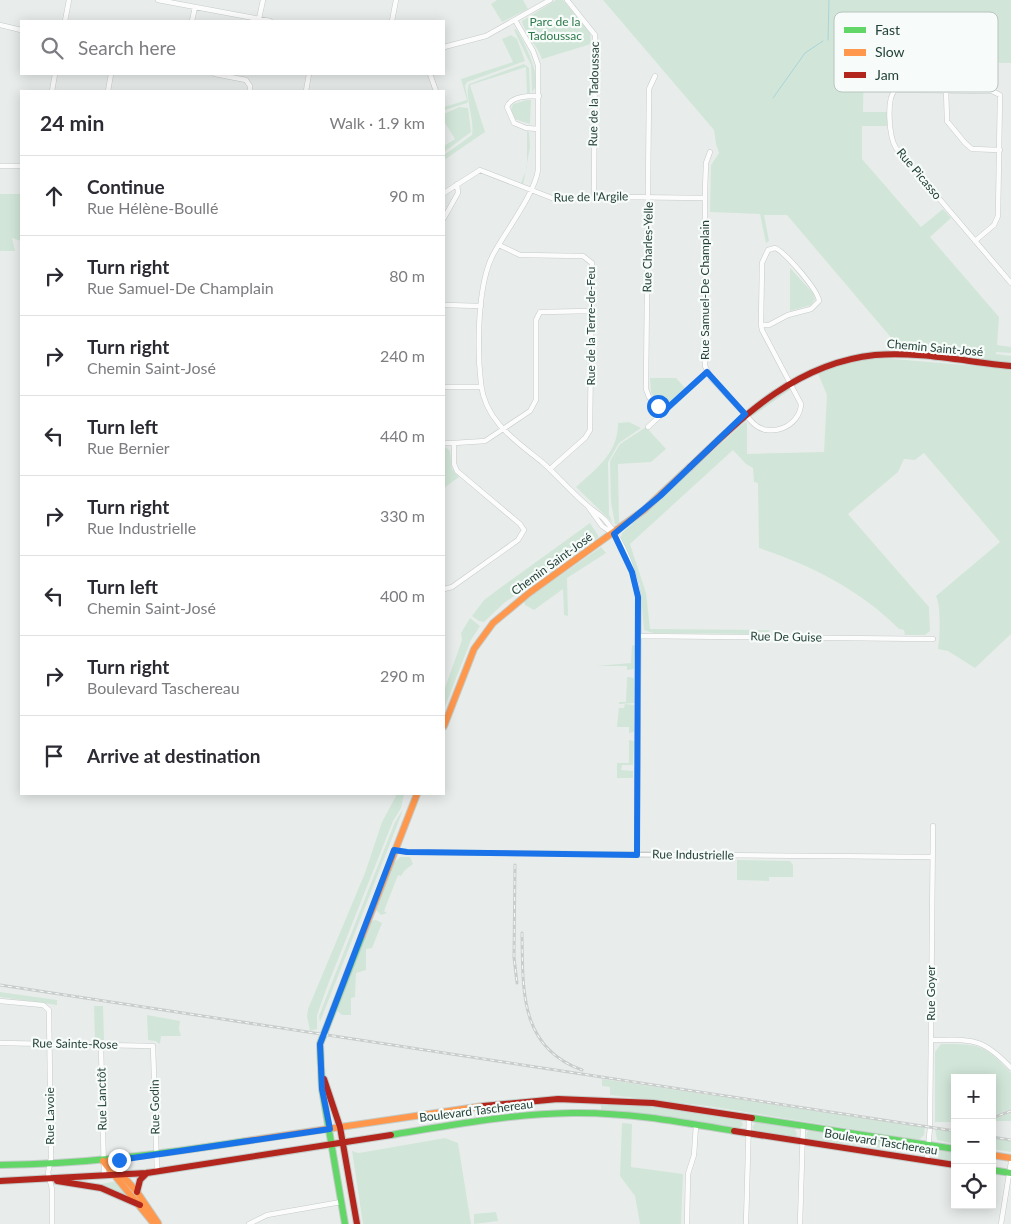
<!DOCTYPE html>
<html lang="en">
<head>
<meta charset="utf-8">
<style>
	body { margin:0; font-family:Lato,sans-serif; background:#f7f7f7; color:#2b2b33 }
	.controls { position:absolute; right:15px; bottom:15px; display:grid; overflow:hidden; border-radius:0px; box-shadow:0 2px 12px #0003 }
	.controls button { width:45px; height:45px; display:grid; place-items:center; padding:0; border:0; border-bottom:1px solid #e1e1e2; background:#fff; color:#2b2b33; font:25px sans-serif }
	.stop { position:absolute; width:15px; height:15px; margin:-11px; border:4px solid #1a73e8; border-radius:50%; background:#fff }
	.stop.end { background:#1a73e8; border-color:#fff; box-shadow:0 1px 5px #0008 }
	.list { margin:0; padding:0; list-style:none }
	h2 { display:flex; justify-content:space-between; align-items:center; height:65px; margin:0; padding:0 20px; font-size:21px }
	h2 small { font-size:16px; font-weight:400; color:#7c7c81 }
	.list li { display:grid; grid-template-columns:32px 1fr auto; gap:15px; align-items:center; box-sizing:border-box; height:80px; padding:0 20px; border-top:1px solid #e1e1e2 }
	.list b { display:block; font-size:19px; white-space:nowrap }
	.list p { margin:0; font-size:16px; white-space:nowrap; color:#7c7c81 }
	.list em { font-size:16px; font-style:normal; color:#7c7c81 }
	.icon { flex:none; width:28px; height:28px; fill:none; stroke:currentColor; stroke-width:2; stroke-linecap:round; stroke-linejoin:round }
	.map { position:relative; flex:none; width:1011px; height:1224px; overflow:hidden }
	.search { position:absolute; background:#fff; box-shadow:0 2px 12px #0003; left:20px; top:20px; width:425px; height:55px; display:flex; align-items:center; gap:12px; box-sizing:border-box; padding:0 18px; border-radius:0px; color:#7c7c81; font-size:19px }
	.panel { position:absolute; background:#fff; box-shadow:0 2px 12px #0003; left:20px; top:90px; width:425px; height:705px; border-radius:0px }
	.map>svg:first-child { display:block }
	.green { fill:#d1e6d8 }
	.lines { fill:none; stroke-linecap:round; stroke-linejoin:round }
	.stream { stroke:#a9d4db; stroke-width:1 }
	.street-casing { stroke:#c5cac8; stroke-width:5.5 }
	.fast-casing { stroke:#c3cbc8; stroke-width:8 }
	.slow-casing { stroke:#c3cbc8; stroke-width:8 }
	.jam-casing { stroke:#c3cbc8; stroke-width:8 }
	.street { stroke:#fcfcfc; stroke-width:4.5 }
	.fast { stroke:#63d668; stroke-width:6 }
	.slow { stroke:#ff974d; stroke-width:6 }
	.jam { stroke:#b3261e; stroke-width:6 }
	.rail-casing { stroke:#c9cdcc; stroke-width:3 }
	.rail { stroke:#f7fbf9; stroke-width:1; stroke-dasharray:4; stroke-linecap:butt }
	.route { stroke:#1a73e8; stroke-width:6 }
	.labels { text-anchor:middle; stroke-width:4.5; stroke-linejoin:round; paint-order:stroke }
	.park-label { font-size:12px; fill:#2d7a4b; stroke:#f7fbf9 }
	.street-label { font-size:12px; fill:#24423a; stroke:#f7fbf9 }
	.key { fill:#f7fbf9; stroke:#b8c4c0; stroke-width:1 }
	.key-label { font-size:14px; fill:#24423a }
</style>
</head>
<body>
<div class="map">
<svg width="1011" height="1224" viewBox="0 0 1011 1224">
	<rect width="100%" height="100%" fill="#e8edeb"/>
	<!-- green -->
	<path class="green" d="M 497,0 L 523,0 L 528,9 L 502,22 L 491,4 Z
		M 556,0 L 563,0 L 590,32 L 591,44 L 542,59 C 538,46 523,31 522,21 Z
		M 603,0 L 1011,0 L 1011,63 L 864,60 L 863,112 L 887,112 L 887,126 L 862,126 L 862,159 L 921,227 L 943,209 L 951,218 L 930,237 L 999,317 L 997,345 L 1011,347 L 1011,353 L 996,352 L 996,354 L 1011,356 L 1011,363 L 895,351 L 899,347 L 787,215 L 764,215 L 769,241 L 766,243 L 760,214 L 710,212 L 711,165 L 719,153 L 716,144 L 714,130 Z
		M 516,29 C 524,41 545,82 532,92 L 531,65 L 514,30 Z
		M 511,35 L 517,39 L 525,61 L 467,82 L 465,86 L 468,101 L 467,103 L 445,110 L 444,107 L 467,100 L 461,79 L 513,62 L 502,39 Z
		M 524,64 L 529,68 L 530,93 L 527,93 L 526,67 L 470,85 L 485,132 L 444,160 L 444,155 L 472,135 C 475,121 464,95 469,84 Z
		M 527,100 L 531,100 L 530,124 L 514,119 L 511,109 L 513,104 Z
		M 459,107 L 468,108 L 471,132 L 444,152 L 444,146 L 455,139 L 444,121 L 444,114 Z
		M 527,131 L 529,132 L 530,147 L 523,185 L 521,183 L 527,167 Z
		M 0,194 L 21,194 L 21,241 L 12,238 L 15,251 L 0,251 Z
		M 790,268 L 813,293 L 815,299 L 811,305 L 790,311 Z
		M 882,358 L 1011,369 L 1011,634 L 975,668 L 948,651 L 938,649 C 940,636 941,607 936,596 L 1000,542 L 924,453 L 915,460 L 904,459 L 898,472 L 848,514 L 929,607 L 930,631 L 925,635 L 905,635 L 904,630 L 899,629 C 859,589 812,566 759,548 L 758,483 L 754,482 L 753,468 L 746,464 L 733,450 L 630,544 L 646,593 L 650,629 L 770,630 L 767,634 L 653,633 L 644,630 L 640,584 L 621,538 L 622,533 L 744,423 L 747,422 L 747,454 L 824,452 L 827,395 L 817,371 L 853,361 Z
		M 650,378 L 676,378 L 685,388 L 668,403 L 662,404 L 651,393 Z
		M 787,387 L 791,389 L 753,416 L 754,411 L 767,399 Z
		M 629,422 L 641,428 L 619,443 L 608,462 L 609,515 L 613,523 L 576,487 C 597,468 618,453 618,423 Z
		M 646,427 L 666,449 L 651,462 L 618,464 L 619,524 L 615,524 L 611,502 L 610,461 L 620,444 Z
		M 444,446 L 450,451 L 452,469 L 459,477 L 444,488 Z
		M 590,523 L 599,537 L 504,603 L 484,622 L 479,621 L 472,616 L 484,600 L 496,591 Z
		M 601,547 L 606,553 L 567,578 L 568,616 L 564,615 L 563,589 L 534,610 L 525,605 L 524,601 Z
		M 470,618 L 480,626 L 471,640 L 444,709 L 444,691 L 462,640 L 461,633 Z
		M 632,645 L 635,646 L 634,669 L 627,670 L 627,666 L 596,666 L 631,663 Z
		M 627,677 L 634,678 L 634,703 L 619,704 L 619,702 L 626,702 Z
		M 625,704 L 634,705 L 634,732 L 629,733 L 629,727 L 617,727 L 619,708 L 624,708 Z
		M 629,740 L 634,741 L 633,765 L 622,765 L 621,770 L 633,771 L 633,778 L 617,778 L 617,763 L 629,763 Z
		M 397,794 L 404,794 L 401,808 L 393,821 L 327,987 L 317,1015 L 317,1029 L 310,1031 L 307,1016 L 308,1009 L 365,873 L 382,822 Z
		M 403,809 L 400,818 L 320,1022 L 319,1016 L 329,990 L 395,822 Z
		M 400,857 L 410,857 L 413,864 L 405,870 L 401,876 L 398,875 L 384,911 L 387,913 L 381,915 L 376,910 L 394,863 Z
		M 737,860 L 790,861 L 793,865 L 793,877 L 769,877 L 769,881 L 737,880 Z
		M 376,920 L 382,923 L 372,948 L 366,949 L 366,970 L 356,973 L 355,997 L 351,998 L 351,1015 L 342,1015 L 336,1010 L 371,921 Z
		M 0,992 L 57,1000 L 57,1005 L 0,997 Z
		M 94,1006 L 103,1006 L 104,1040 L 95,1040 Z
		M 147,1015 L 180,1021 L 179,1029 L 181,1036 L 161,1036 L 160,1044 L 155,1041 L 148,1040 Z
		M 941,1044 C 980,1044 984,1044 1011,1073 L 1011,1109 L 992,1116 L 992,1078 L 955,1078 L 955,1122 L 935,1122 L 935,1052 Z
		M 602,1079 L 925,1127 L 924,1135 L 920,1139 L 914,1139 L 708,1106 L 610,1095 L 610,1087 L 602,1086 Z
		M 601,1104 L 649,1106 L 741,1120 L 743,1125 L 740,1128 L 649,1115 L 603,1111 L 601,1109 Z
		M 1011,1112 L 1011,1121 L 992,1121 L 992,1120 Z
		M 756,1122 L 795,1128 L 797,1135 L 794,1137 L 754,1130 L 752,1127 Z
		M 622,1123 L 632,1124 L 631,1167 L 683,1174 L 681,1224 L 640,1224 L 635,1196 L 620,1176 Z
		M 935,1129 L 955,1132 L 955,1144 L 937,1140 Z
		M 810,1130 L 921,1147 L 923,1150 L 920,1153 L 811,1139 L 806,1137 L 807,1132 Z
		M 445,1138 L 458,1143 L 471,1224 L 363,1224 L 352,1151 L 359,1153 Z
		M 992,1138 L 1011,1141 L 1011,1152 L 992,1149 Z
		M 939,1151 L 955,1152 L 955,1161 L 938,1158 Z
		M 118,1181 L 131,1198 L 101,1184 Z
		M 496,1212 L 498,1221 L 474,1224 L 474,1214 Z"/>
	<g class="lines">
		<!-- stream -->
		<path class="stream" d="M 828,40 L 829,0
			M 773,98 L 805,53 L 823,41"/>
		<!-- street casing -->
		<g class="street-casing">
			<path id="street" d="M 158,0 L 270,21
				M 567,0 L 595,35 L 594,198
				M 259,19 L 263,0
				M 515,20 L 533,51 L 538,65 L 538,170 C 535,193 506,231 494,253 C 477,283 477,349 481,384 C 485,421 516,441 542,462 C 558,476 572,493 589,507 C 595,512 601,515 606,521 C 623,541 637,575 639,601 L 637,855
				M 65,21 L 69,0
				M 192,21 L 195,7
				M 392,21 L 396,0
				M 0,25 L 21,30
				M 444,47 L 486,36 L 550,0
				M 215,74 L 246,80 L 250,86 L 250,91
				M 430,74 L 436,91
				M 655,76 L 649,89 L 646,389 L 649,397 L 663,412
				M 946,89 L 947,121 L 965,143 L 972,149 L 1000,150
				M 52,91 L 55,74
				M 108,91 L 111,74
				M 306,91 L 309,74
				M 538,129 L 526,128 L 514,123 L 507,107 C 511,96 528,96 539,96
				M 710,152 L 706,163 L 705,191 L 705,366 L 711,378 L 753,423 C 769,439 800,427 801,404 L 762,330 L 761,325 L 762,263 L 768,250 L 775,248 C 785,252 818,290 819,301 L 811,309 L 788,315 L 769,325 L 761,325
				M 0,166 L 21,166
				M 444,193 L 480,170 L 557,200 L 620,197 L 705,198
				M 444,218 L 458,193 L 457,184
				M 975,241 L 994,225 L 998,216 L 1000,95 L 992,91 L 895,90 C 886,99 889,137 896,148 L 1011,283
				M 499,245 L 520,255 L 583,256 L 592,263 L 590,430 L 585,438 L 550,469
				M 444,305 L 481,306
				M 444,387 L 481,387
				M 648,427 L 707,372
				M 444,443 L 454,443 L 454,464 L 457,471 L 520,524 L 524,530 L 518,540 L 452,587 L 444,589
				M 454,443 L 485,441 L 530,411 L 536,400 L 536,320 L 540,312 L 592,311
				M 589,508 L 602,526 L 612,533
				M 638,636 L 933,639
				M 394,850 L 407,852 L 932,857
				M 0,1001 L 43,1005 L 49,1010 L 51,1158 L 48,1173 L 52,1189 L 52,1224
				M 931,1040 C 971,1040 981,1036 1011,1068
				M 0,1043 L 153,1046 L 157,1171
				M 101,1045 L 104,1174
				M 927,1160 L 930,1127 L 933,826
				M 249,1224 L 267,1215 L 341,1202
				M 687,1224 L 688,1174 L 694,1155 L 696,1125
				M 746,1224 L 749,1117
				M 800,1224 L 803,1126
				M 1001,1224 L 1011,1162"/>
		</g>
		<!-- fast casing -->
		<g class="fast-casing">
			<path id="fast" d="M 752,1118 L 955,1149
				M 391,1135 C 451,1125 511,1114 572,1113 C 627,1112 681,1122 734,1131
				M 0,1165 C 84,1164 163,1154 246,1141
				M 992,1170 L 1011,1173
				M 345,1224 L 322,1089 L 320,1044 L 362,936"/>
		</g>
		<!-- slow casing -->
		<g class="slow-casing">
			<path id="slow" d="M 444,726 L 474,649 L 493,623 L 529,593 L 644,510 L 690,467
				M 362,936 L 417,794
				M 246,1141 L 483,1106
				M 992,1155 L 1011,1158
				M 109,1160 L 137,1192 L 158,1223
				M 103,1161 L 154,1224"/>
		</g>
		<!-- jam casing -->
		<g class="jam-casing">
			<path id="jam" d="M 690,467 C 744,415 797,363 875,355 C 919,351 967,362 1011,366
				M 324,1079 L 340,1127 L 357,1224
				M 483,1106 L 558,1099 L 653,1103 L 752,1118
				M 734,1131 L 955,1165
				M 0,1181 L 147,1173 L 391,1135
				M 57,1181 L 101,1188 L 140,1205
				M 137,1192 L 140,1180 L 147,1173"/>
		</g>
		<!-- street -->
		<use href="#street" class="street"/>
		<!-- fast -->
		<use href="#fast" class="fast"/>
		<!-- slow -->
		<use href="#slow" class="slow"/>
		<!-- jam -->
		<use href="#jam" class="jam"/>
		<!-- rail casing -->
		<g class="rail-casing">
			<path id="rail" d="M 515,865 L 514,957 L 517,983
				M 522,933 C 523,990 519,1047 582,1070
				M 0,985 L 955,1131
				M 992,1118 L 1011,1111
				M 992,1137 L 1011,1140"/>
		</g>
		<!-- rail -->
		<use href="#rail" class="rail"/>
	</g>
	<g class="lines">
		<!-- route -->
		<path class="route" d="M 119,1160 L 330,1129 L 322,1089 L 320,1044 L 394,850 L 407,852 L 637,855 L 638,597 L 632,572 L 614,534 L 660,496 L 745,414 L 707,372 L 663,412 L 658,406"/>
	</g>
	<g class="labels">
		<!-- park labels -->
		<g class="park-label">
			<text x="555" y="26">Parc de la<tspan x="555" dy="14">Tadoussac</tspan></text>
		</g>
		<!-- street labels -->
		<g class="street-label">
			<text transform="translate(594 94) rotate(-89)" y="4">Rue de la Tadoussac</text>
			<text transform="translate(919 174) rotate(50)" y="4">Rue Picasso</text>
			<text transform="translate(591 197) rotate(-1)" y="4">Rue de l'Argile</text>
			<text transform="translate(648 247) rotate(-89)" y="4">Rue Charles-Yelle</text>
			<text transform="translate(705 290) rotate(-90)" y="4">Rue Samuel-De Champlain</text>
			<text transform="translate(591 326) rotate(-90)" y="4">Rue de la Terre-de-Feu</text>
			<text transform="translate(935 348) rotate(5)" y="4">Chemin Saint-José</text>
			<text transform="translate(552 564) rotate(-36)" y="4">Chemin Saint-José</text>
			<text transform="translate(786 637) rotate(1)" y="4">Rue De Guise</text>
			<text transform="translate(693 855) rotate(1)" y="4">Rue Industrielle</text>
			<text transform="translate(931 993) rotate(-90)" y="4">Rue Goyer</text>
			<text transform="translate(75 1044) rotate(1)" y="4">Rue Sainte-Rose</text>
			<text transform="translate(102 1099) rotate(-91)" y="4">Rue Lanctôt</text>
			<text transform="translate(155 1107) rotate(-91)" y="4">Rue Godin</text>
			<text transform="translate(476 1111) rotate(-7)" y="4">Boulevard Taschereau</text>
			<text transform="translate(50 1116) rotate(-90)" y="4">Rue Lavoie</text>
			<text transform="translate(881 1142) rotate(9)" y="4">Boulevard Taschereau</text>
		</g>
	</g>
	<!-- legend -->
	<rect x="834" y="12" width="164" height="80" rx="8" class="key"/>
	<rect x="844" y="27" width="22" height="6" fill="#63d668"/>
	<rect x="844" y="49" width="22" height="7" fill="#ff974d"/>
	<rect x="844" y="72" width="22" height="6" fill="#b3261e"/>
	<g class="key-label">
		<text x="875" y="35">Fast</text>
		<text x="875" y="57">Slow</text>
		<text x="875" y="80">Jam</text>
	</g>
</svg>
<div class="controls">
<button>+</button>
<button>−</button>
<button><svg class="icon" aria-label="locate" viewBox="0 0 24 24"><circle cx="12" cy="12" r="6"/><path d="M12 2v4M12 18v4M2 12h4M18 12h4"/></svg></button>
</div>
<div class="stop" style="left:658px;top:406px"></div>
<div class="stop end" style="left:119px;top:1160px"></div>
<div class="search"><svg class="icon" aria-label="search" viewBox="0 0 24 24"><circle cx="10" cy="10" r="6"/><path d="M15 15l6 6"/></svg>Search here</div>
<section class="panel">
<h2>24 min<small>Walk · 1.9 km</small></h2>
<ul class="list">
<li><svg class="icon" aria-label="ahead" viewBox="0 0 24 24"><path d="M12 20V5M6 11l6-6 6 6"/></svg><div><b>Continue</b><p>Rue Hélène-Boullé</p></div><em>90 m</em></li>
<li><svg class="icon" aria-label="right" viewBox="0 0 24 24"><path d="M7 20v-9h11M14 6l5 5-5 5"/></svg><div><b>Turn right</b><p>Rue Samuel-De Champlain</p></div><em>80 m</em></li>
<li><svg class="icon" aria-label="right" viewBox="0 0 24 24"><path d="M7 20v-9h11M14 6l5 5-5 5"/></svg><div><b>Turn right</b><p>Chemin Saint-José</p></div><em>240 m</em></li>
<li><svg class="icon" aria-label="left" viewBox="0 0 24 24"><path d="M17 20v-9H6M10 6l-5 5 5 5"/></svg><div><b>Turn left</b><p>Rue Bernier</p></div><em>440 m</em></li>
<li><svg class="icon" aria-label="right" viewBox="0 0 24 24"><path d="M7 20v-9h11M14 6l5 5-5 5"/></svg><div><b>Turn right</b><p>Rue Industrielle</p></div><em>330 m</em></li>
<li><svg class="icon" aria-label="left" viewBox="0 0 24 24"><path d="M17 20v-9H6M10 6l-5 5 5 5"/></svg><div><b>Turn left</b><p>Chemin Saint-José</p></div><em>400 m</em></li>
<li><svg class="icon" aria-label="right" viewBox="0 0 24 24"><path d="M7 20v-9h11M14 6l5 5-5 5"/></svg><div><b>Turn right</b><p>Boulevard Taschereau</p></div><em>290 m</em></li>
<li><svg class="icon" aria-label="arrive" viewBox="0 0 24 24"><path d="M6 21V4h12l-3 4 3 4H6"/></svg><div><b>Arrive at destination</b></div></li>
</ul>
</section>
</div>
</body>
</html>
